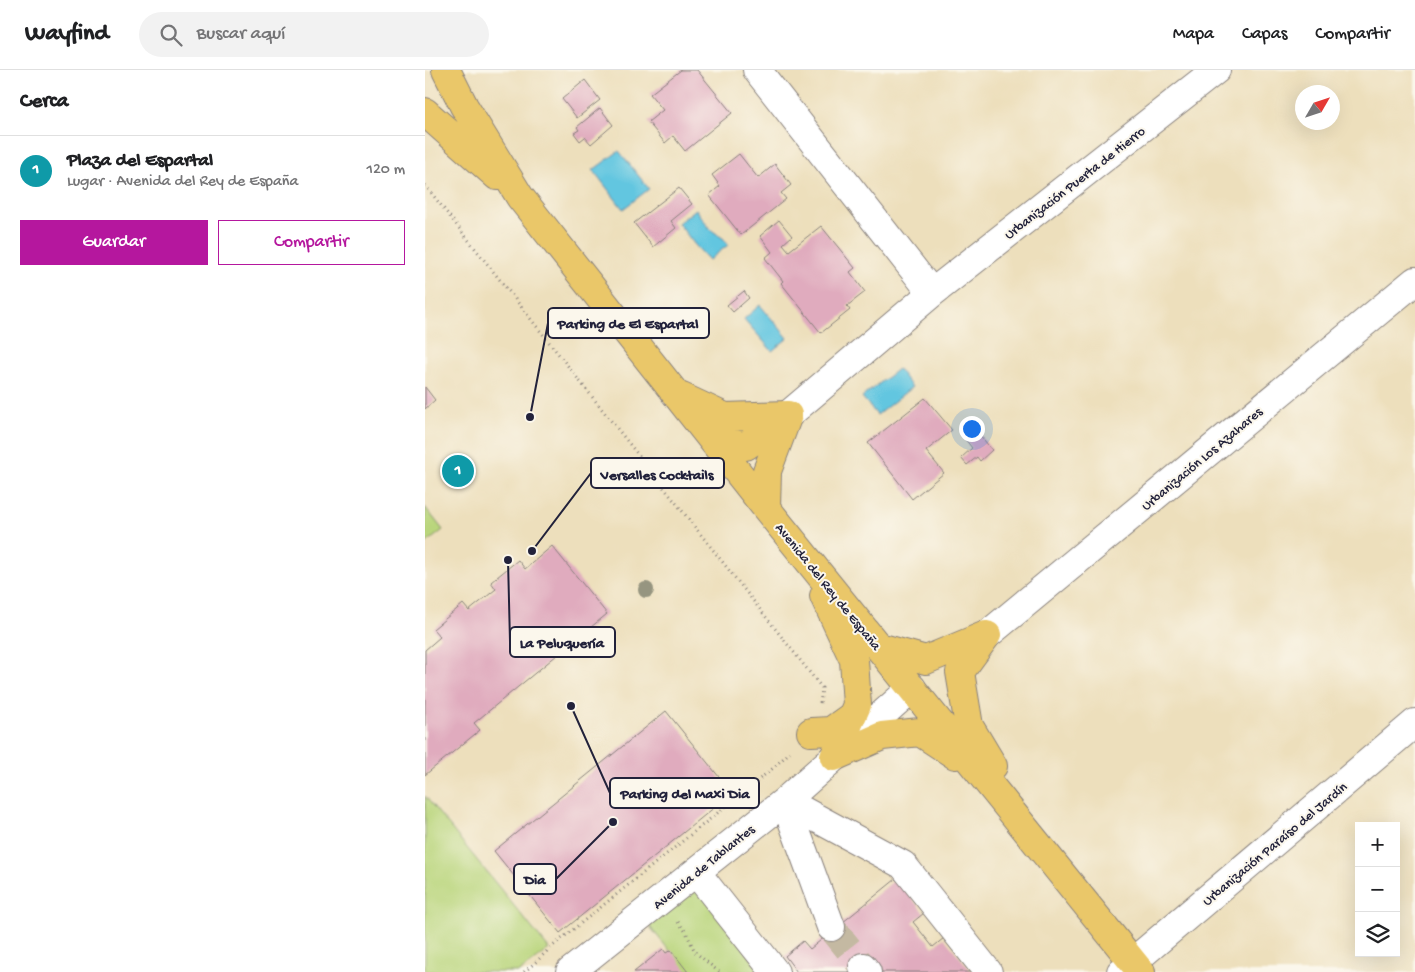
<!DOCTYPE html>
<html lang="es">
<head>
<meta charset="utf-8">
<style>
	body { margin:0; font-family:"Gochi Hand",sans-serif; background:#f2f2f2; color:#202124 }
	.controls { position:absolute; right:15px; bottom:15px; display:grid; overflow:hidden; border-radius:0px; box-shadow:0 5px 20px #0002 }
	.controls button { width:45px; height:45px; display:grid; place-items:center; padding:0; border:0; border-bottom:1px solid #e0e0e0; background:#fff; color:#202124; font:25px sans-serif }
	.compass { position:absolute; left:870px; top:15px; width:45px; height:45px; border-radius:50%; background:#fff; box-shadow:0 5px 20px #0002; rotate:51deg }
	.you { position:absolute; left:546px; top:358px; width:18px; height:18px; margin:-12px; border:4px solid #fff; border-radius:50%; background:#1a73e8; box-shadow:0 0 0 8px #1a73e833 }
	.badge { display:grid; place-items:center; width:32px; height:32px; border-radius:50%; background:#b5179e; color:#fff; font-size:16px; font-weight:700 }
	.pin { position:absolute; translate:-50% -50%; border:2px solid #fff; box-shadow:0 1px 5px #0006 }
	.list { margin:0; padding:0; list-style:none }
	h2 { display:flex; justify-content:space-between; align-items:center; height:65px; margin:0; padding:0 20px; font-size:21px }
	h2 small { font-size:16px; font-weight:400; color:#757577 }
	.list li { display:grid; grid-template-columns:32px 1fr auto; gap:15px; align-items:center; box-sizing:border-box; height:70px; padding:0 20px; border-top:1px solid #e0e0e0 }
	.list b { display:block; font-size:19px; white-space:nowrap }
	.list p { margin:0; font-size:16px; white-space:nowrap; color:#757577 }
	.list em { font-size:16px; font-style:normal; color:#757577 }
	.actions { display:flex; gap:10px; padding:15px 20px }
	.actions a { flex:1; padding:11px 0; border:1px solid #b5179e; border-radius:0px; text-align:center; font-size:18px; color:#b5179e }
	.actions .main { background:#b5179e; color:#fff }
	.icon { flex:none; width:28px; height:28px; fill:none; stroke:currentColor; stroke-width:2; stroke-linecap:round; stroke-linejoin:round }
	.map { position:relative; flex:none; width:990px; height:902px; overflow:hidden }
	header { display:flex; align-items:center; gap:30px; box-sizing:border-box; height:70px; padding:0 25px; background:#fff; border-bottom:1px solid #e0e0e0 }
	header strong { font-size:24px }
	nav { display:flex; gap:28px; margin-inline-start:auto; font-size:18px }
	.search { width:350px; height:45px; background:#f2f2f2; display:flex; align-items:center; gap:12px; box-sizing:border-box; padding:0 18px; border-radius:28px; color:#757577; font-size:19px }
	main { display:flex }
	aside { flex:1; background:#fff }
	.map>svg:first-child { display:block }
	.green { fill:#b9d57b; stroke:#6e7c5b }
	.water { fill:#62c6e0; stroke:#42748e }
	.building { fill:#e0abbe }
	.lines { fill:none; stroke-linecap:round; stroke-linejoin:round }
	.minor-tunnel { stroke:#c4b9a2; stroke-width:28; stroke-dasharray:28 14; stroke-linecap:butt }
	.minor-casing { stroke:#88807c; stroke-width:30 }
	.major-casing { stroke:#88807c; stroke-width:30 }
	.path { stroke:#88807c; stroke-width:3; stroke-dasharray:1 4; stroke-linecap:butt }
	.minor { stroke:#fff; stroke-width:28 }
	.major { stroke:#eac769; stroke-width:28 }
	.tree { fill:#969580 }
	.labels { text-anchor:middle; stroke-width:4; stroke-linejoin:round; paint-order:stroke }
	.street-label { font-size:14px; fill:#22223b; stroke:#fbf7ec }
	.leader { fill:none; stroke:#22223b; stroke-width:2 }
	.callout-dot { fill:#22223b; stroke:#fbf7ec; stroke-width:2 }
	.callout { fill:#fbf7ec; stroke:#22223b; stroke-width:2 }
	.callout-label { font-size:15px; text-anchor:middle; font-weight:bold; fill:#22223b }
</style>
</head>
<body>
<header>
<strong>Wayfind</strong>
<div class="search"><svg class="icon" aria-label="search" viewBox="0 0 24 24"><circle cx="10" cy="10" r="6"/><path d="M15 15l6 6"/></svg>Buscar aquí</div>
<nav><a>Mapa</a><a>Capas</a><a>Compartir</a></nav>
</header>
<main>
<aside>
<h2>Cerca<small></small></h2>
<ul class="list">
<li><span class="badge" style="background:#0f9aa8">1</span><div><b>Plaza del Espartal</b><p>Lugar · Avenida del Rey de España</p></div><em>120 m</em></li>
</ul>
<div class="actions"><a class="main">Guardar</a><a>Compartir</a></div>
</aside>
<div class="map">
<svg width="990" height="902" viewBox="0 0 990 902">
	<rect width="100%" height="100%" fill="#fbf7ec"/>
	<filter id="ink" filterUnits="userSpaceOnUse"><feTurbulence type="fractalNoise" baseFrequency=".02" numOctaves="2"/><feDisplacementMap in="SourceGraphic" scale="10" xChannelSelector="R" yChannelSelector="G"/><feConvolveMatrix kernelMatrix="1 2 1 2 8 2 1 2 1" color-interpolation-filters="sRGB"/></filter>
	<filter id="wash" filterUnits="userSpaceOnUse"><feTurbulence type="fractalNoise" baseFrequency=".0096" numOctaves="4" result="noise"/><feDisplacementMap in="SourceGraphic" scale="20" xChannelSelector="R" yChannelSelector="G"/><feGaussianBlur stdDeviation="1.12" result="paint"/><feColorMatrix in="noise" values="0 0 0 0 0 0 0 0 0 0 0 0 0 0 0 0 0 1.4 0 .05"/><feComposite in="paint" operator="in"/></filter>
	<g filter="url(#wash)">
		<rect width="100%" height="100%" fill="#eddfbc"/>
		<!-- green -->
		<path class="green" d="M 0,437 L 18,460 L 0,474 Z
			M 0,726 L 124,879 L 94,902 L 0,902 Z
			M 271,802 L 350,902 L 262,902 L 216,846 Z"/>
		<!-- water -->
		<path class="water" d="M 194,81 L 224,119 L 198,139 L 168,100 Z
			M 271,139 L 285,159 L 299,169 L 303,175 L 284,190 L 270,175 L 253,153 Z
			M 335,235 L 363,268 L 347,281 L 319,249 Z
			M 473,299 L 487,317 L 452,345 L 437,327 Z"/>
		<g id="blocks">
			<!-- building -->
			<path class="building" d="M 256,0 L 272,0 L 307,43 L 260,81 L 248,66 L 240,73 L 223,52 L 238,40 L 225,24 Z
				M 160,10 L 175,30 L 152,48 L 137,29 Z
				M 175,38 L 188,55 L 166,74 L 160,67 L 155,71 L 149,63 L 154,60 L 152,57 Z
				M 314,84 L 333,108 L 350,94 L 366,115 L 356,123 L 361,129 L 316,165 L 284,125 L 295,116 L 287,105 Z
				M 254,118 L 267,134 L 246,151 L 251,158 L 228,177 L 209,153 Z
				M 354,150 L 367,166 L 358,174 L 364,181 L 396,156 L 430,198 L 425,202 L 440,222 L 422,236 L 425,240 L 396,263 L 356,213 L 358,211 L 340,188 L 347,182 L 335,166 Z
				M 319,221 L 324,228 L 308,242 L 302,235 Z
				M 0,317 L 10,330 L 0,339 Z
				M 500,328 L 527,360 L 501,381 L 519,403 L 487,429 L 443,373 Z
				M 551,360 L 567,380 L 555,391 L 552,387 L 542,395 L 536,388 L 547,378 L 540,369 Z
				M 127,476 L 182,544 L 49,653 L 55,660 L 0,705 L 0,580 L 15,567 L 8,559 L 38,534 L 44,541 L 71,519 L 66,512 L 93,490 L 100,499 Z
				M 241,641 L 307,723 L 135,863 L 69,781 Z
				M 471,809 L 499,843 L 488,852 L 508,877 L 519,868 L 547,902 L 457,902 L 445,887 L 426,902 L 372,902 L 360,886 L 378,871 L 385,879 Z
				M 238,879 L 241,883 L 246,880 L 263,902 L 209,902 Z"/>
		</g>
	</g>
	<g filter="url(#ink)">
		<use href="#blocks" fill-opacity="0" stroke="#88807c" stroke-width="1"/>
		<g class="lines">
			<!-- minor-tunnel -->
			<path class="minor-tunnel" d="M 406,857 L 438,897"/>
			<!-- minor casing -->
			<g class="minor-casing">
				<path id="minor" d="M 332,0 L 507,223
					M 363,345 L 507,223 L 791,0
					M 562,565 L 990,211
					M 360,731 L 478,795 L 563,902
					M 360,731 L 406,857
					M 271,802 L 350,902
					M 438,897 L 442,902
					M 145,902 L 360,731 L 487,618
					M 696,902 L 990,653"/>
			</g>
			<!-- major casing -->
			<g class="major-casing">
				<path id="major" d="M 21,0 L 39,36 L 95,127 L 341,438 L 716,902
					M 0,42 L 72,106
					M 257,327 L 300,347 L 363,345
					M 288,371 L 321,376 L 363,345
					M 341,438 L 342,401 L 363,345
					M 399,526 L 429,590 L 432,635 L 409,687
					M 562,565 L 535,602 L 544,656 L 568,696
					M 454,577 L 501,590 L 561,565
					M 386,662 L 406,661 L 427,646
					M 409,687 L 457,666 L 495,662 L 530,685"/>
			</g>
			<!-- path -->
			<path class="path" d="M 0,115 L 397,618 L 395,634
				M 253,852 L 261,862 L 270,882 L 294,902
				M 99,902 L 113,890 L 124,879 L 347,699 L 365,682"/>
			<!-- minor -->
			<use href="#minor" class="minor"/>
			<!-- major -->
			<use href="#major" class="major"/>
		</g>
		<!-- trees -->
		<circle class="tree" cx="221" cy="520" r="8"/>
	</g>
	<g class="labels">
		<!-- street labels -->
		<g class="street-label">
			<text transform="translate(649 112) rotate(-38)" y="5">Urbanización Puerta de Hierro</text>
			<text transform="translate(776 388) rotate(-40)" y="5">Urbanización Los Azahares</text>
			<text transform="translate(404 516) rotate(51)" y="5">Avenida del Rey de España</text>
			<text transform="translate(849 773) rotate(-40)" y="5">Urbanización Paraíso del Jardín</text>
			<text transform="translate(278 796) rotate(-39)" y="5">Avenida de Tablantes</text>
		</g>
	</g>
	<!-- callouts -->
	<path class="leader" d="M105 347L123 253M107 481L166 403M83 490L85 572M146 636L185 723M188 752L131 809"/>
	<g class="callout-dot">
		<circle cx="105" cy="347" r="5"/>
		<circle cx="107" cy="481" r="5"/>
		<circle cx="83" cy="490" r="5"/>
		<circle cx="146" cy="636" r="5"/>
		<circle cx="188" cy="752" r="5"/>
	</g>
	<g class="callout">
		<rect x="123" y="238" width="161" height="30" rx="5"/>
		<rect x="166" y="388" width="133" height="30" rx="5"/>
		<rect x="85" y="557" width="105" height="30" rx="5"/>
		<rect x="185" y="708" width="149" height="30" rx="5"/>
		<rect x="89" y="794" width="42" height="30" rx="5"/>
	</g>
	<g class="callout-label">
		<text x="203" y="258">Parking de El Espartal</text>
		<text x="232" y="409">Versalles Cocktails</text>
		<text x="137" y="577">La Peluquería</text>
		<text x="260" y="728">Parking del Maxi Dia</text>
		<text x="110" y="814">Dia</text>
	</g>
</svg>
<div class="controls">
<button>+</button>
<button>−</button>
<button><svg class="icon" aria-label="layers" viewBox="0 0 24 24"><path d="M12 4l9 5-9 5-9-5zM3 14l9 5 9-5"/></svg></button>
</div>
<svg class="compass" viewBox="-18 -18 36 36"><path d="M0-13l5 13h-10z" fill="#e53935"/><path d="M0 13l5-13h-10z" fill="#757577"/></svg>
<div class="you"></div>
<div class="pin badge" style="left:33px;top:401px;background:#0f9aa8">1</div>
</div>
</main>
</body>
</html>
